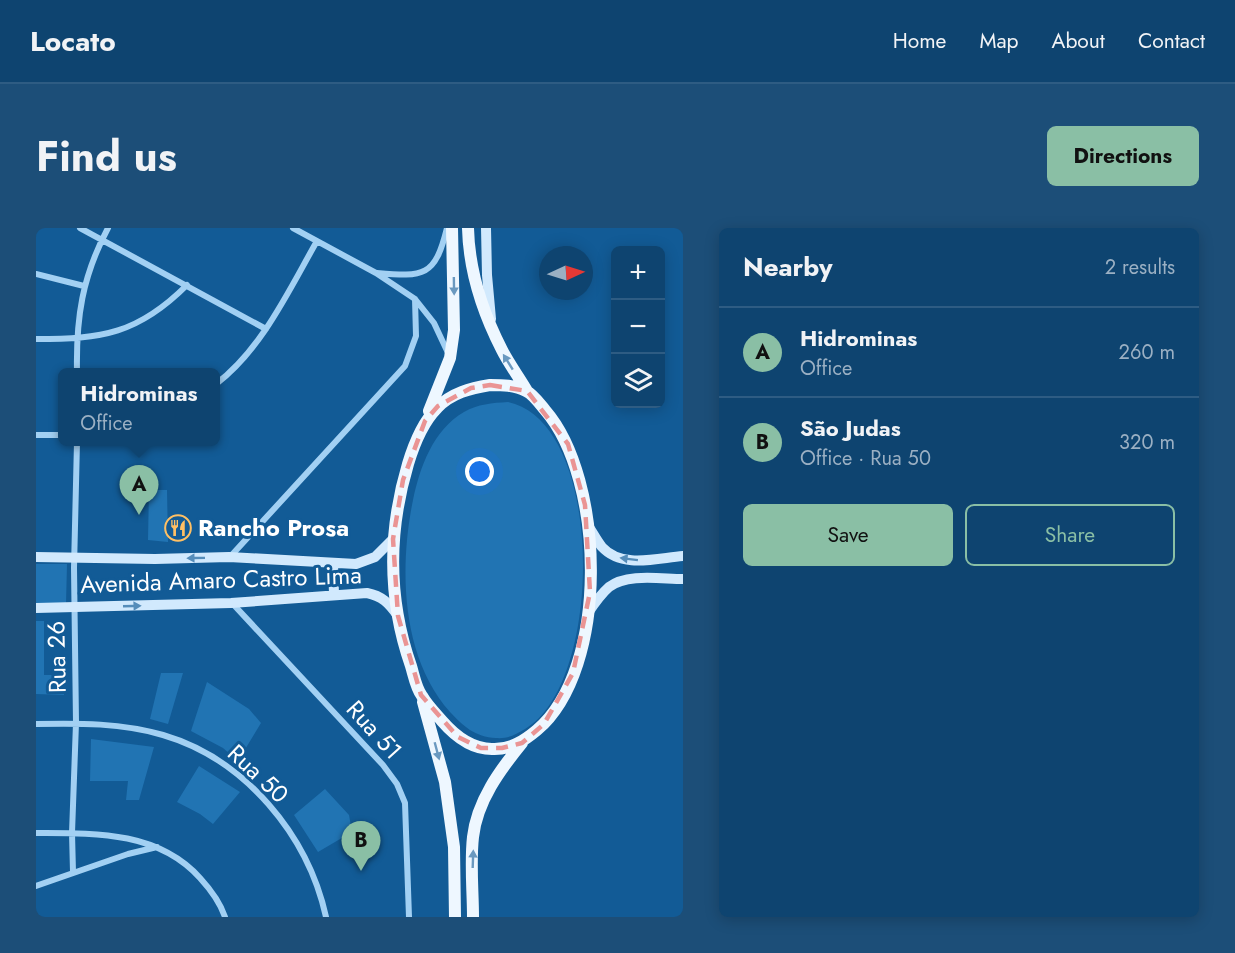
<!DOCTYPE html>
<html lang="en">
<head>
<meta charset="utf-8">
<style>
	body { margin:0; font-family:Jost,sans-serif; background:#1c4e78; color:#f1f3f6 }
	.controls { position:absolute; right:18px; top:18px; display:grid; overflow:hidden; border-radius:9px; box-shadow:0 3px 15px #0003 }
	.controls button { width:54px; height:54px; display:grid; place-items:center; padding:0; border:0; border-bottom:2px solid #2e5c83; background:#0e4470; color:#f1f3f6; font:30px sans-serif }
	.compass { position:absolute; left:503px; top:18px; width:54px; height:54px; border-radius:50%; background:#0e4470; box-shadow:0 3px 15px #0003; rotate:86deg }
	.you { position:absolute; left:444px; top:244px; width:21px; height:21px; margin:-15px; border:4px solid #fff; border-radius:50%; background:#1a73e8; box-shadow:0 0 0 9px #1a73e833 }
	.badge { display:grid; place-items:center; width:39px; height:39px; border-radius:50%; background:#8abfa5; color:#111; font-size:20px; font-weight:700 }
	.pin { position:absolute; translate:-50% -50px; filter:drop-shadow(0 2px 3px #0008) }
	.pin::after { content:''; position:absolute; top:32px; width:21px; height:18px; background:inherit; clip-path:polygon(0 0,100% 0,50% 100%) }
	.popup { position:absolute; left:22px; top:140px; width:162px; height:78px; box-sizing:border-box; display:grid; place-content:center; border-radius:9px; background:#0e4470; filter:drop-shadow(0 2px 4px #0005); font-size:20px; white-space:nowrap; color:#9bb0c3 }
	.popup b { font-size:22px; color:#f1f3f6 }
	.popup::after { content:''; position:absolute; left:50%; top:100%; margin-left:-12px; border:12px solid transparent; border-top-color:#0e4470 }
	.list { margin:0; padding:0; list-style:none }
	h2 { display:flex; justify-content:space-between; align-items:center; height:78px; margin:0; padding:0 24px; font-size:26px }
	h2 small { font-size:20px; font-weight:400; color:#9bb0c3 }
	.list li { display:grid; grid-template-columns:39px 1fr auto; gap:18px; align-items:center; box-sizing:border-box; height:90px; padding:0 24px; border-top:2px solid #2e5c83 }
	.list b { display:block; font-size:22px; white-space:nowrap }
	.list p { margin:0; font-size:20px; white-space:nowrap; color:#9bb0c3 }
	.list em { font-size:20px; font-style:normal; color:#9bb0c3 }
	.actions { display:flex; gap:12px; padding:18px 24px }
	.actions a { flex:1; padding:14px 0; border:2px solid #8abfa5; border-radius:9px; text-align:center; font-size:21px; color:#8abfa5 }
	.actions .main { background:#8abfa5; color:#111 }
	.icon { flex:none; width:33px; height:33px; fill:none; stroke:currentColor; stroke-width:2; stroke-linecap:round; stroke-linejoin:round }
	.map { position:relative; flex:none; width:647px; height:689px; overflow:hidden; border-radius:9px }
	header { display:flex; align-items:center; gap:36px; box-sizing:border-box; height:84px; padding:0 30px; background:#0e4470; border-bottom:2px solid #2e5c83 }
	header strong { font-size:28px }
	nav { display:flex; gap:33px; margin-inline-start:auto; font-size:21px }
	.intro { display:flex; align-items:center; justify-content:space-between; box-sizing:border-box; height:144px; padding:0 36px }
	h1 { margin:0; font-size:42px }
	.button { padding:15px 27px; border-radius:9px; background:#8abfa5; color:#111; font-size:21px; font-weight:700 }
	main { display:flex; gap:36px; padding:0 36px }
	aside { flex:1; background:#0e4470; border-radius:9px; box-shadow:0 3px 15px #0003 }
	.map>svg:first-child { display:block }
	.green { fill:#2174b3 }
	.lines { fill:none; stroke-linecap:round; stroke-linejoin:round }
	.street { stroke:#a2d0f3; stroke-width:6 }
	.secondary { stroke:#d1e9fd; stroke-width:10 }
	.primary { stroke:#eef7ff; stroke-width:12 }
	.oneway { fill:#6a99c0 }
	.oneway2 { fill:#558dba }
	.marked { fill:none; stroke:#ea9494; stroke-width:4.5; stroke-dasharray:12 8; stroke-linejoin:round }
	.labels { text-anchor:middle; stroke-width:6; stroke-linejoin:round; paint-order:stroke }
	.poi-label { font-size:24px; font-weight:bold; fill:#fff; stroke:#125b96; text-anchor:start }
	.street-label { font-size:24px; fill:#fff; stroke:#125b96 }
</style>
</head>
<body>
<header>
<strong>Locato</strong>
<nav><a>Home</a><a>Map</a><a>About</a><a>Contact</a></nav>
</header>
<div class="intro"><h1>Find us</h1><a class="button">Directions</a></div>
<main>
<div class="map">
<svg width="647" height="689" viewBox="0 0 647 689">
	<rect width="100%" height="100%" fill="#125b96"/>
	<!-- green -->
	<path class="green" d="M 472,174 C 570,194 568,456 489,501 C 479,507 471,511 460,510 C 439,509 427,498 414,484 C 365,429 363,340 377,272 C 384,239 397,202 428,184 C 442,176 456,175 472,174 Z
		M 113,262 L 131,262 L 132,314 L 112,312 Z
		M 0,336 L 31,336 L 30,376 L 0,377 Z
		M 0,393 L 8,393 L 8,447 L 28,447 L 28,467 L 0,466 Z
		M 125,445 L 147,445 L 132,496 L 114,491 Z
		M 171,454 L 213,481 L 225,495 L 202,533 L 187,520 L 155,503 Z
		M 55,511 L 118,519 L 103,572 L 90,572 L 92,553 L 54,553 Z
		M 163,538 L 204,564 L 177,596 L 164,586 L 141,574 Z
		M 289,561 L 313,587 L 316,604 L 282,624 L 258,587 Z"/>
	<g class="lines">
		<!-- street -->
		<path class="street" d="M 44,0 L 230,101
			M 257,0 L 340,45 L 379,71 L 398,95 L 413,127
			M 341,45 C 388,49 399,49 411,0
			M 0,46 L 48,58
			M 0,111 C 66,111 102,106 151,57
			M 41,144 C 40,90 46,49 72,0
			M 180,156 C 226,121 253,62 281,13
			M 0,207 L 27,207
			M 193,330 L 369,138 L 380,108 L 379,71
			M 196,375 L 347,537 L 361,556 L 369,575 L 373,689
			M 0,496 C 43,495 86,495 127,507 C 209,531 272,607 290,689
			M 0,605 C 58,605 122,603 164,650 C 175,662 184,674 189,689
			M 37,644 L 36,605 L 40,495 L 38,340 L 41,214
			M 0,658 L 92,626 L 121,619"/>
		<!-- secondary -->
		<path class="secondary" d="M 450,0 L 451,47 L 455,91
			M 553,299 C 557,305 561,313 566,319 C 586,341 621,330 647,328
			M 0,329 L 119,331 L 193,329 L 320,336 L 339,329 L 357,311
			M 297,336 L 298,366
			M 0,380 L 195,375 L 331,365 C 346,368 353,375 362,388
			M 552,385 C 558,376 565,366 573,359 C 591,345 625,351 647,351"/>
		<!-- primary -->
		<path class="primary" d="M 432,0 C 433,42 447,85 466,122 C 473,136 483,149 491,163
			M 454,157 C 466,157 479,157 490,163 C 497,166 504,176 509,182 C 569,251 574,440 501,502 C 488,513 474,522 456,521 C 435,521 419,508 406,493 C 399,485 391,477 386,468 C 380,460 378,448 375,438 C 352,372 352,303 372,236 C 378,216 386,195 401,180 C 415,165 435,160 454,157 Z
			M 393,183 L 414,130 L 418,102 L 416,0
			M 387,474 L 409,554 L 418,619 L 419,689
			M 437,689 C 437,663 434,635 437,609 C 441,573 464,542 486,515"/>
	</g>
	<!-- one-way arrows -->
	<defs><path id="oneway-solid" d="M-6-.8H1V-3.2L6.5 0L1 3.2V.8H-6Z" transform="scale(1.5)"/></defs>
	<g class="oneway">
		<use href="#oneway-solid" transform="translate(418 58) rotate(89)"/>
		<use href="#oneway-solid" transform="translate(472 134) rotate(-122)"/>
		<use href="#oneway-solid" transform="translate(401 523) rotate(75)"/>
		<use href="#oneway-solid" transform="translate(437 631) rotate(-88)"/>
	</g>
	<g class="oneway2">
		<use href="#oneway-solid" transform="translate(160 330) rotate(179)"/>
		<use href="#oneway-solid" transform="translate(593 331) rotate(-173)"/>
		<use href="#oneway-solid" transform="translate(96 378) rotate(-2)"/>
	</g>
	<!-- marked area -->
	<path class="marked" d="M 454,157 L 491,163 L 532,216 L 549,277 L 554,364 L 537,445 L 508,496 L 486,515 L 466,520 L 445,520 L 422,509 L 385,467 L 362,388 L 357,311 L 367,252 L 389,193 L 402,178 L 435,160 Z"/>
	<!-- icons -->
	<defs>
		<g id="restaurant-ring" transform="scale(1.35)"><circle r="9.5" fill="#125b96" stroke="#ffc064" stroke-width="1.5"/><path d="M-5-6h1v4h1v-4h1v4h1v-4h1v5L-1.5 .5V6h-2V.5L-5-1ZM5-6V6H3V1.5H1.5Q1.5-4 5-6Z" fill="#ffc064"/></g>
	</defs>
	<g fill-rule="evenodd">
		<use href="#restaurant-ring" x="142" y="300"/>
	</g>
	<g class="labels">
		<!-- poi labels -->
		<g class="poi-label">
			<text x="162" y="308">Rancho Prosa</text>
		</g>
		<!-- street labels -->
		<g class="street-label">
			<text transform="translate(185 352) rotate(-2)" y="8">Avenida Amaro Castro Lima</text>
			<text transform="translate(21 429) rotate(-91)" y="8">Rua 26</text>
			<text transform="translate(338 502) rotate(48)" y="8">Rua 51</text>
			<text transform="translate(222 546) rotate(43)" y="8">Rua 50</text>
		</g>
	</g>
</svg>
<div class="controls">
<button>+</button>
<button>−</button>
<button><svg class="icon" aria-label="layers" viewBox="0 0 24 24"><path d="M12 4l9 5-9 5-9-5zM3 14l9 5 9-5"/></svg></button>
</div>
<svg class="compass" viewBox="-18 -18 36 36"><path d="M0-13l5 13h-10z" fill="#e53935"/><path d="M0 13l5-13h-10z" fill="#9bb0c3"/></svg>
<div class="you"></div>
<div class="pin badge" style="left:103px;top:287px">A</div>
<div class="popup"><b>Hidrominas</b>Office</div>
<div class="pin badge" style="left:325px;top:643px">B</div>
</div>
<aside>
<h2>Nearby<small>2 results</small></h2>
<ul class="list">
<li><span class="badge">A</span><div><b>Hidrominas</b><p>Office</p></div><em>260 m</em></li>
<li><span class="badge">B</span><div><b>São Judas</b><p>Office · Rua 50</p></div><em>320 m</em></li>
</ul>
<div class="actions"><a class="main">Save</a><a>Share</a></div>
</aside>
</main>
</body>
</html>
